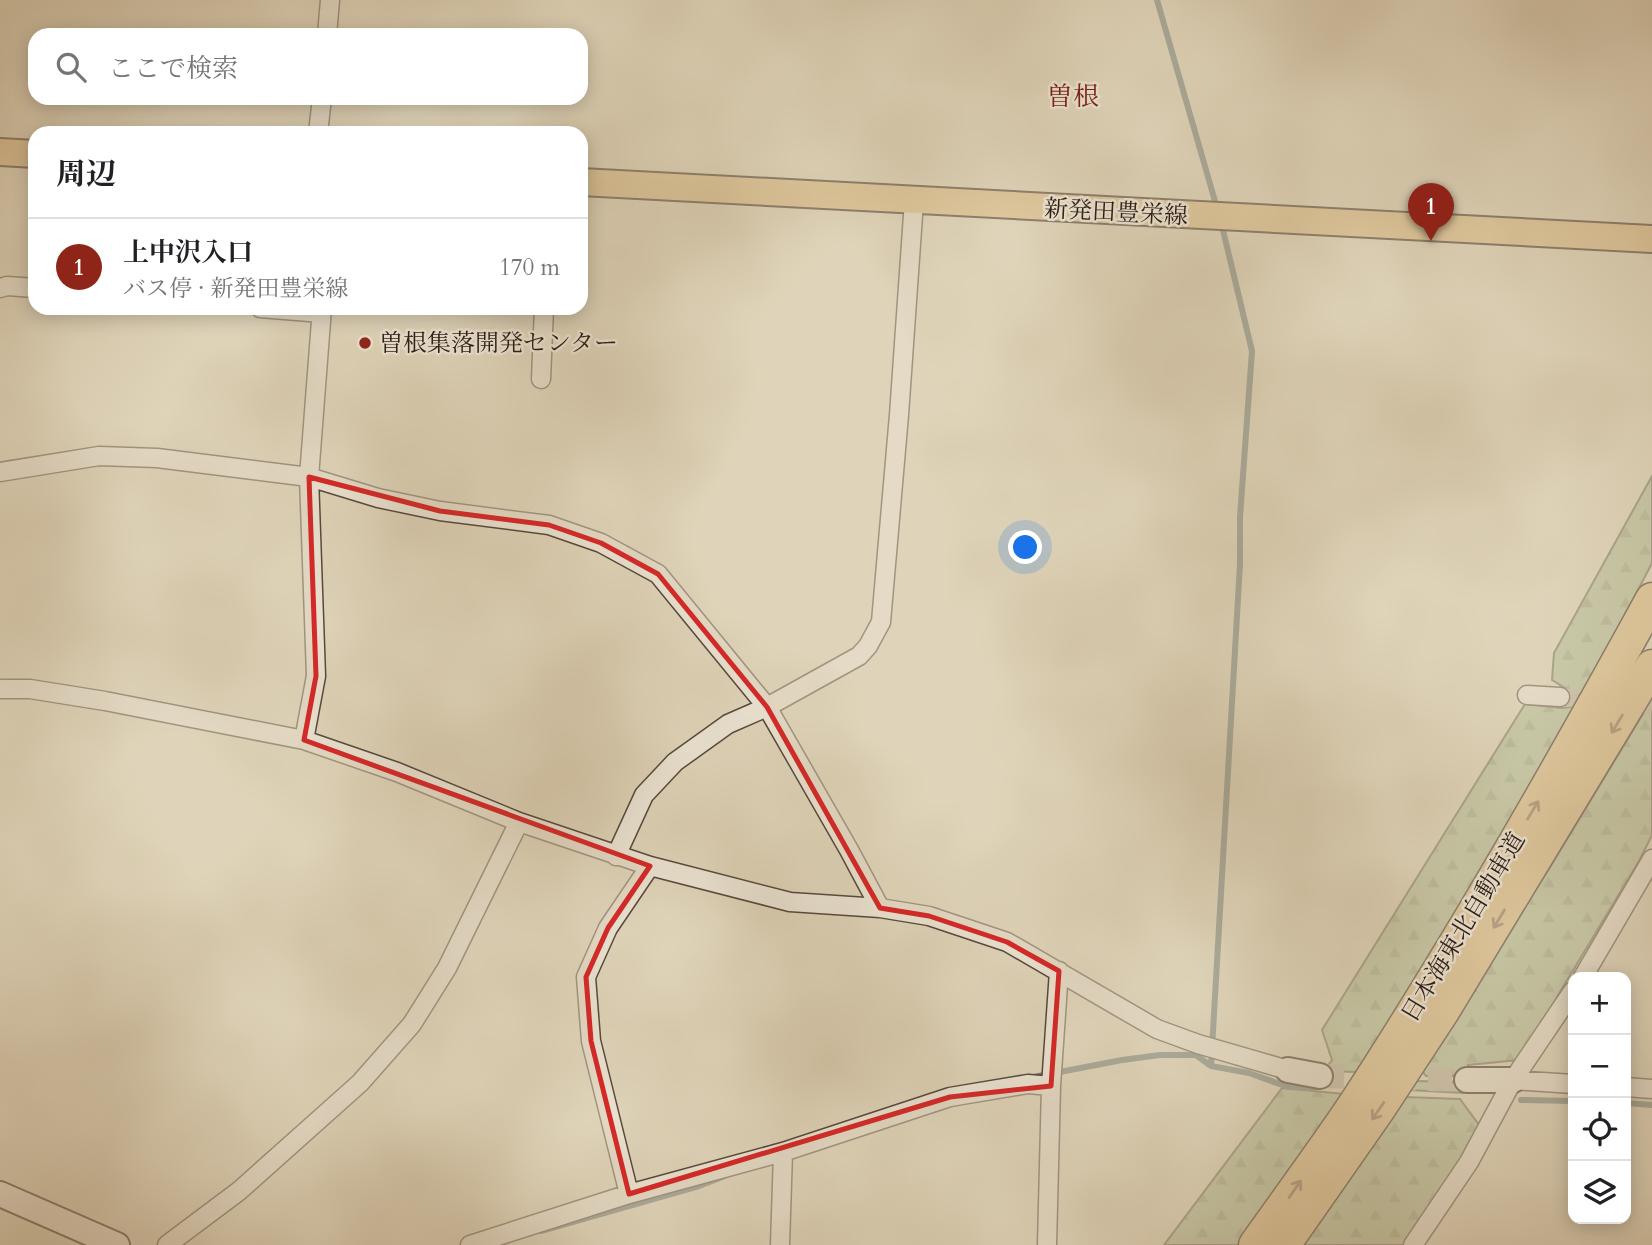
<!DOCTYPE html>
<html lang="ja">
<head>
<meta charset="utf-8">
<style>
	body { margin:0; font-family:Cardo,"Noto Serif JP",serif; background:#f6f6f6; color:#202124 }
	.controls { position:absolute; right:21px; bottom:21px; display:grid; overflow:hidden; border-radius:14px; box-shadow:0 4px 18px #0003 }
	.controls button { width:63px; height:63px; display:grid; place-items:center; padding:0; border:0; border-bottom:2px solid #e0e0e0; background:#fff; color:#202124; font:35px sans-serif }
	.you { position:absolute; left:1026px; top:548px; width:24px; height:24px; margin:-18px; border:5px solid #fff; border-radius:50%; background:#1a73e8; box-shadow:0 0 0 10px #1a73e833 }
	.badge { display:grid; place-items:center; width:46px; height:46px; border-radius:50%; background:#8f2418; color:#fff; font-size:23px; font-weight:700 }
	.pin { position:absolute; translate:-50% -58px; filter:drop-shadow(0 2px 4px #0008) }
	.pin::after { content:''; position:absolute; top:37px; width:24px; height:21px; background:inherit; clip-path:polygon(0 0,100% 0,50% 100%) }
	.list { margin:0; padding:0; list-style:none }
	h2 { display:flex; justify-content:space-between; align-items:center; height:91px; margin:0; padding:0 28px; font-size:30px }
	h2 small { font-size:23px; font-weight:400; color:#757577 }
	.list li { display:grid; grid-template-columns:46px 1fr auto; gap:21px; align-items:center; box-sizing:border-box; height:98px; padding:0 28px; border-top:2px solid #e0e0e0 }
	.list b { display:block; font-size:26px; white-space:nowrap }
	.list p { margin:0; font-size:23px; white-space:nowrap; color:#757577 }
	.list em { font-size:23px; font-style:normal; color:#757577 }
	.icon { flex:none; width:38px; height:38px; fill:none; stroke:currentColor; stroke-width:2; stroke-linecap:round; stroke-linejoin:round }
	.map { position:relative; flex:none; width:1652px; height:1245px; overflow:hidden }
	.search { position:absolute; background:#fff; box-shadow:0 4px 18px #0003; left:28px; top:28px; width:560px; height:77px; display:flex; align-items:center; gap:18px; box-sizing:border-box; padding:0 24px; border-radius:21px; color:#757577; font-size:26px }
	.panel { position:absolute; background:#fff; box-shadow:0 4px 18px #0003; left:28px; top:126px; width:560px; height:189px; border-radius:21px }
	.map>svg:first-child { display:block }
	.forest { fill:url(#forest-firs); stroke:#6d6c52; stroke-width:2 }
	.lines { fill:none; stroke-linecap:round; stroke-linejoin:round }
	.stream { stroke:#6a7973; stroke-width:6 }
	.street-tunnel { stroke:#bbaf98; stroke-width:18; stroke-dasharray:18 9; stroke-linecap:butt }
	.secondary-tunnel { stroke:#bbaf98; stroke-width:24; stroke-dasharray:24 12; stroke-linecap:butt }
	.street-casing { stroke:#58493c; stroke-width:21 }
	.secondary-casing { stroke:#2b1b12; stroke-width:28 }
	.primary-casing { stroke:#2b1b12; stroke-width:30 }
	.highway-casing { stroke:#2b1b12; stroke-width:35 }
	.street { stroke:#eae3d2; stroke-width:18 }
	.secondary { stroke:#eae3d2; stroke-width:24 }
	.primary { stroke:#e0ba7c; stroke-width:26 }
	.highway { stroke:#e0ba7c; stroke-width:32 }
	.oneway { stroke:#866a47 }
	.marked { fill:none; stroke:#d62828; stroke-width:5; stroke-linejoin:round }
	.poi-dot { fill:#8f2418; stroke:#eae3d2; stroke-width:2.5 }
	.labels { text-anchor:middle; stroke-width:5; stroke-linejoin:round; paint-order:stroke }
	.street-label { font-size:24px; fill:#2b1b12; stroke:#eae3d2 }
	.poi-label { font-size:24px; fill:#2b1b12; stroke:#eae3d2; text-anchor:start }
	.neighbourhood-label { font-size:26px; fill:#7a1f14; stroke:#eae3d2 }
</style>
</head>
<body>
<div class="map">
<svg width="1652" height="1245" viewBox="0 0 1652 1245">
	<defs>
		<pattern id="forest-firs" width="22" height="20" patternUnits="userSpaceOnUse" patternTransform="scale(1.75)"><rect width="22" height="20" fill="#afbd92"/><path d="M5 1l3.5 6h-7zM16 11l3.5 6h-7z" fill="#97a27d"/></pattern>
	</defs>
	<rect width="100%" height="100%" fill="#dfd4b9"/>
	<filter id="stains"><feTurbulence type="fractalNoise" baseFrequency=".00286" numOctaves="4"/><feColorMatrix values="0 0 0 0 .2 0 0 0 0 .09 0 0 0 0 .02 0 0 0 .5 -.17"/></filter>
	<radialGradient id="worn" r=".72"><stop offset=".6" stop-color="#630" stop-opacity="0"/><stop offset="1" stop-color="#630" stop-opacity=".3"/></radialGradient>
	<!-- forest -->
	<path class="forest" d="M 1652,476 L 1652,563 L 1583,696 L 1551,693 L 1565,688 L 1552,680 L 1554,653 Z
		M 1525,704 L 1562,708 L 1579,706 L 1441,944 L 1357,1072 L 1324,1071 L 1332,1060 L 1322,1030 Z
		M 1646,709 L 1652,709 L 1652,835 L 1639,861 L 1519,1060 L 1468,1065 L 1468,1076 L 1426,1076 L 1421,1069 L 1549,869 Z
		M 1416,1081 L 1465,1082 L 1463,1093 L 1410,1090 Z
		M 1282,1088 L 1345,1094 L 1242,1245 L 1164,1245 Z
		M 1405,1097 L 1460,1099 L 1482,1129 L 1405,1245 L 1299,1245 Z"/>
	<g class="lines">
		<!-- stream -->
		<path class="stream" d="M 1157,0 L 1217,208
			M 1211,1066 L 1240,564 L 1240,517 L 1252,351 L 1221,222
			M 1034,1077 L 1122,1060 L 1160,1055 L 1196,1055 L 1211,1066 L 1249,1073 L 1288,1087 L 1316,1088
			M 1521,1100 L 1573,1101
			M 1626,1103 L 1652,1105
			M 541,1231 L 699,1186 L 725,1176"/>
		<!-- street-tunnel -->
		<path class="street-tunnel" d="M 1560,697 L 1652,705"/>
		<!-- secondary-tunnel -->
		<path class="secondary-tunnel" d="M 1320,1076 L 1467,1080"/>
		<!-- street casing -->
		<g class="street-casing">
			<path id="street" d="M 327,35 L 330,0
				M 318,133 L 322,98
				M 0,288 L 7,286 L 35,288
				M 260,308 L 322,313
				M 541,379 L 544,308
				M 0,472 L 99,456 L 157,458 L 309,477 L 378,498 L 440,511 L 549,525 L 601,543 L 658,574 L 767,707 L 849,850 L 880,908
				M 0,689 L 30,689 L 105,701 L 304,740 L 397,772 L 519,822 L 650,866 L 790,902 L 880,908 L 929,916 L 1007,942 L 1157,1029 L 1198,1044 L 1288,1070
				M 1527,695 L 1560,697
				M 304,740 L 316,676 L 309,477 L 322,308
				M 616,856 L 644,795 L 675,762 L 728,724 L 767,707 L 859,656 L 868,646 L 881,622 L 899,415 L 914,201
				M 1583,977 L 1652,859
				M 1513,1080 L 1573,1084
				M 1626,1087 L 1652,1089
				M 629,1194 L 591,1041 L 586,977 L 608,928 L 650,866
				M 167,1245 L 239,1191 L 360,1083 L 412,1024 L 447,968 L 519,822
				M 470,1245 L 629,1194 L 783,1152 L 950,1097 L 1028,1084 L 1051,1086
				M 780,1245 L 783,1152
				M 1047,1245 L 1051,1086 L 1059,971
				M 1413,1245 L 1469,1162 L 1513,1080 L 1573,991"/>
		</g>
		<!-- secondary casing -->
		<g class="secondary-casing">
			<path id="secondary" d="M 1288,1070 L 1320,1076
				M 1467,1080 L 1513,1080
				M 0,1194 L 117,1245"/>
		</g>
		<!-- primary casing -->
		<g class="primary-casing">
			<path id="primary" d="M 0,152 L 35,154
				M 581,182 L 1652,239"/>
		</g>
		<!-- highway casing -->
		<g class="highway-casing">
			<path id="highway" d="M 1255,1245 C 1289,1197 1324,1150 1356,1102 C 1462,939 1559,769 1652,599
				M 1284,1245 L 1379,1109 L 1442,1013 L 1652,666"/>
		</g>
		<!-- street -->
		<use href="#street" class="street"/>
		<!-- secondary -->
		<use href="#secondary" class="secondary"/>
		<!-- primary -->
		<use href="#primary" class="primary"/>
		<!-- highway -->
		<use href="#highway" class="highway"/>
	</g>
	<!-- one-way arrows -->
	<defs><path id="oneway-shaft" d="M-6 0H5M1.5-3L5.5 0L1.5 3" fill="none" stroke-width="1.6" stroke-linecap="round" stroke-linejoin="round" transform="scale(1.75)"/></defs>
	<g class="oneway">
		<use href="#oneway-shaft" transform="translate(1617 724) rotate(121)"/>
		<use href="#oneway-shaft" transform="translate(1533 810) rotate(-59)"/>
		<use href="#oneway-shaft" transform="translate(1499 919) rotate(121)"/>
		<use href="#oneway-shaft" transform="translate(1378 1111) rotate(124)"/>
		<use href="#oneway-shaft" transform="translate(1295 1189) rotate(-55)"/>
	</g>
	<!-- marked area -->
	<path d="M0 0H1652V1245H0ZM 309,477 L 440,511 L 549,525 L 601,543 L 658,574 L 767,707 L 880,908 L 929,916 L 1007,942 L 1059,971 L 1051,1086 L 950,1097 L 629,1194 L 591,1041 L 586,977 L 608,928 L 650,866 L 304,740 L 316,676 Z" fill="#dfd4b9" fill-opacity=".55" fill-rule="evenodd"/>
	<path class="marked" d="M 309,477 L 440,511 L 549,525 L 601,543 L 658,574 L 767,707 L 880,908 L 929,916 L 1007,942 L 1059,971 L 1051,1086 L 950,1097 L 629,1194 L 591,1041 L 586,977 L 608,928 L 650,866 L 304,740 L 316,676 Z"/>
	<!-- markers -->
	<circle class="poi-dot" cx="365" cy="343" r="7"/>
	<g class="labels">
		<!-- street labels -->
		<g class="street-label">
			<text transform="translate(1116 212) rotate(3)" y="8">新発田豊栄線</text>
			<text transform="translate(1463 927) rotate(-59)" y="8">日本海東北自動車道</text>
		</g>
		<!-- poi labels -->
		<g class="poi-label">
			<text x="379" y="351">曽根集落開発センター</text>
		</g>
		<!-- neighbourhood labels -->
		<g class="neighbourhood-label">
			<text x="1073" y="105">曽根</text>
		</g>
	</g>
	<rect width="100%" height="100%" filter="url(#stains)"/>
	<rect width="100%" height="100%" fill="url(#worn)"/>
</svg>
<div class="controls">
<button>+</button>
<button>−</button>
<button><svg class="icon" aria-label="locate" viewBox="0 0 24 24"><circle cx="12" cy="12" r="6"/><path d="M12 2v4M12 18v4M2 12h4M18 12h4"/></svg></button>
<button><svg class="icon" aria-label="layers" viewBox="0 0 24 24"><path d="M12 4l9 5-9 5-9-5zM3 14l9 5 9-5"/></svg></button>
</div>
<div class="you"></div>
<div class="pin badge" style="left:1431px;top:241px">1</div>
<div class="search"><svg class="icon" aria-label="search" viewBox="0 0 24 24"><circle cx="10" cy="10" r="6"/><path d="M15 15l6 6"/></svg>ここで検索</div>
<section class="panel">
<h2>周辺<small></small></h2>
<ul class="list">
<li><span class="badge">1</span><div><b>上中沢入口</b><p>バス停 · 新発田豊栄線</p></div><em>170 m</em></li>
</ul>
</section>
</div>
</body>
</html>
